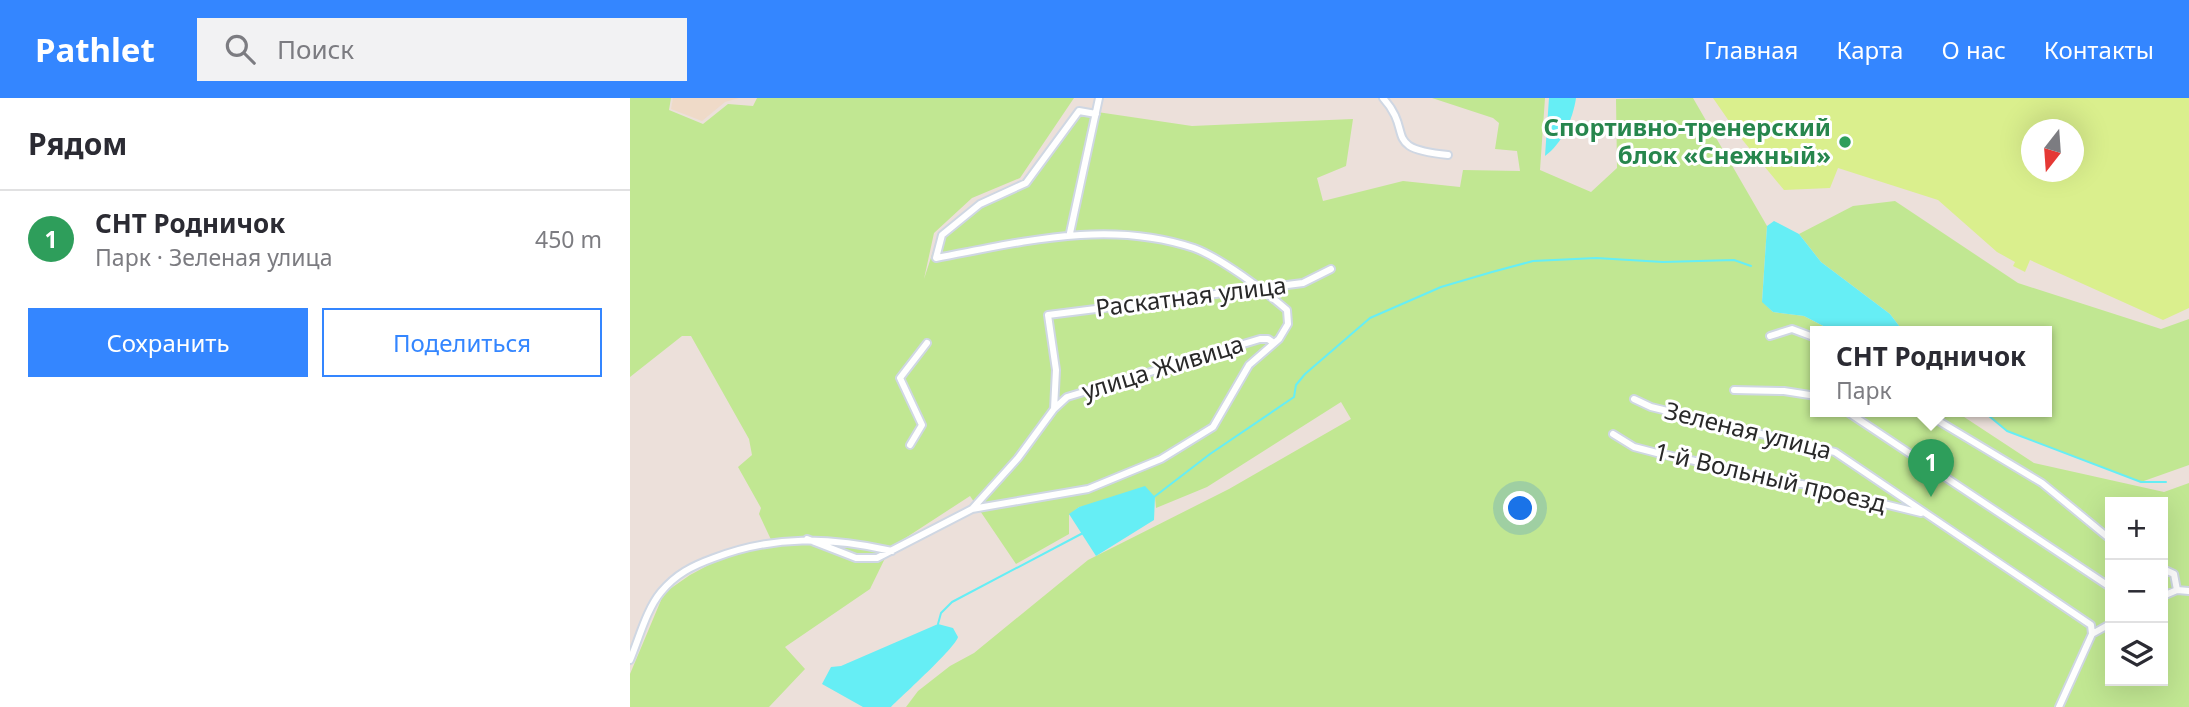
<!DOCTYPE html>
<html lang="ru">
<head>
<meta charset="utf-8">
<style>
	body { margin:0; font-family:"Noto Sans",sans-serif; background:#f2f2f3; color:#2b2b33 }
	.controls { position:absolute; right:21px; bottom:21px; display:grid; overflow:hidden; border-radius:0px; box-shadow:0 7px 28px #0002 }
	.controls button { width:63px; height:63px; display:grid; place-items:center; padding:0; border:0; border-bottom:2px solid #e1e1e2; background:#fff; color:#2b2b33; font:35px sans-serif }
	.compass { position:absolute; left:1391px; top:21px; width:63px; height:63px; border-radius:50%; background:#fff; box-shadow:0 7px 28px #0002; rotate:197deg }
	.you { position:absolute; left:891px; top:411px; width:24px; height:24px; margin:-18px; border:5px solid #fff; border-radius:50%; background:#1a73e8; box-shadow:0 0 0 10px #1a73e833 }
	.badge { display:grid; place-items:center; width:46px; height:46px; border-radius:50%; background:#3486ff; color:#fff; font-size:23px; font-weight:700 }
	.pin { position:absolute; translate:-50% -58px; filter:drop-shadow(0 2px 4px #0008) }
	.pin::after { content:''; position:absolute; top:37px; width:24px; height:21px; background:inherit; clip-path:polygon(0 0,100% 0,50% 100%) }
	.popup { position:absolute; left:1180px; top:228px; width:242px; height:91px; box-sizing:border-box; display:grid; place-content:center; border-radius:0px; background:#fff; filter:drop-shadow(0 2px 5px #0005); font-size:23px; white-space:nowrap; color:#7c7c81 }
	.popup b { font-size:26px; color:#2b2b33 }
	.popup::after { content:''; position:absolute; left:50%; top:100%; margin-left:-14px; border:14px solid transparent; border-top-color:#fff }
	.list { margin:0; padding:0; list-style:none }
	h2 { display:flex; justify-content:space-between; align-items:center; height:91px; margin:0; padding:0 28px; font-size:30px }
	h2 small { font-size:23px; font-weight:400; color:#7c7c81 }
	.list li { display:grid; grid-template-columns:46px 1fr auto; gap:21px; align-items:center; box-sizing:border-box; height:98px; padding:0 28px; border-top:2px solid #e1e1e2 }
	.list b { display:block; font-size:26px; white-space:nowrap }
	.list p { margin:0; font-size:23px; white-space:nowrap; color:#7c7c81 }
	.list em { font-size:23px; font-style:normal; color:#7c7c81 }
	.actions { display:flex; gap:14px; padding:21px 28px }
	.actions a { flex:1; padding:16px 0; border:2px solid #3486ff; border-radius:0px; text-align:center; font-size:24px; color:#3486ff }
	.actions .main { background:#3486ff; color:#fff }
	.icon { flex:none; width:38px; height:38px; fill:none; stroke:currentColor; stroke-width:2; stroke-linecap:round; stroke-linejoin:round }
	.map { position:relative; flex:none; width:1559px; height:609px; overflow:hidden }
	header { display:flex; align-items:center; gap:42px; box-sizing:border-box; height:98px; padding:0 35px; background:#3486ff; color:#fff }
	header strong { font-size:33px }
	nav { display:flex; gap:38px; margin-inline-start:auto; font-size:24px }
	.search { width:490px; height:63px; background:#f2f2f3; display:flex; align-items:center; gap:18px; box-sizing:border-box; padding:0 24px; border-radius:0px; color:#7c7c81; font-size:26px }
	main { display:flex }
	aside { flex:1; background:#fff }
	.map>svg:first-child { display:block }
	.education { fill:#efdac8 }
	.green { fill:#c1e792; fill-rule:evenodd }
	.pitch { fill:#daef8d; fill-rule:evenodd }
	.water { fill:#66eef5 }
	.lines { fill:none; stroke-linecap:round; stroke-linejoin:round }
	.stream { stroke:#66eef5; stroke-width:2 }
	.minor-casing { stroke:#cfd7e3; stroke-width:10 }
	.minor { stroke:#fff; stroke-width:6 }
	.leisure-dot { fill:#2e9e5b; stroke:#fff; stroke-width:2.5 }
	.labels { text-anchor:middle; stroke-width:6; stroke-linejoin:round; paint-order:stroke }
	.leisure-label { font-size:24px; font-weight:bold; fill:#27864d; stroke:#fff; text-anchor:end }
	.street-label { font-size:24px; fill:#292929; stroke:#fff }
</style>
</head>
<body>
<header>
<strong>Pathlet</strong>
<div class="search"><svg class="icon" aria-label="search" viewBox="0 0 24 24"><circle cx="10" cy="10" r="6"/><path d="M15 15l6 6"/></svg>Поиск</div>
<nav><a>Главная</a><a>Карта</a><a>О нас</a><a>Контакты</a></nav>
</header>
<main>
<aside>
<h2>Рядом<small></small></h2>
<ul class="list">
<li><span class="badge" style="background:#2e9e5b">1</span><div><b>СНТ Родничок</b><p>Парк · Зеленая улица</p></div><em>450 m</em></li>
</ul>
<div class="actions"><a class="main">Сохранить</a><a>Поделиться</a></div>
</aside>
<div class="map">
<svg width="1559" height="609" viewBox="0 0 1559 609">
	<rect width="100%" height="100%" fill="#ece0da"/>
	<!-- education -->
	<path class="education" d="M 43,0 L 109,0 L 95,4 L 72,23 L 41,11 Z"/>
	<!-- green -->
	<path class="green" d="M 0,0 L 41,0 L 39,12 L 73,26 L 98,6 L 123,8 L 127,0 L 444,0 L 390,80 L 342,100 L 304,135 L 294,181 L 309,135 L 345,105 L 392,83 L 447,11 L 562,28 L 723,21 L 716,68 L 687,80 L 693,103 L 773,83 L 830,89 L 833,72 L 890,73 L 887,53 L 865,51 L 869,25 L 863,20 L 802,0 L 915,0 L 910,72 L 961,94 L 987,70 L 986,1 L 1063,0 L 1137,128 L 1132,203 L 1143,214 L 1174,218 L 1203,233 L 1186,233 L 1186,313 L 1325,313 L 1404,365 L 1534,394 L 1559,385 L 1559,609 L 276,609 L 288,593 L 320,568 L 344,555 L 458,462 L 599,391 L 721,321 L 711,304 L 577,389 L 526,410 L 525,399 L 449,409 L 439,417 L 439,436 L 386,466 L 340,398 L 260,450 L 240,491 L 155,549 L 175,571 L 139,609 L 0,609 L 0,576 L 34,495 L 60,477 L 99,456 L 144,448 L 129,416 L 131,410 L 108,369 L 122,357 L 119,341 L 61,238 L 52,238 L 0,279 ZM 1480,404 L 1533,404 L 1533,583 L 1480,583 Z
		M 1265,103 L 1388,185 L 1531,231 L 1559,221 L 1559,367 L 1511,384 L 1377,333 L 1353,313 L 1416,313 L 1416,233 L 1273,233 L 1260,216 L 1191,164 L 1169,136 L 1223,108 Z"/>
	<!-- pitch -->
	<path class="pitch" d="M 1083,0 L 1559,0 L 1559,210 L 1533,222 L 1400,162 L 1395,174 L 1383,168 L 1385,164 L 1367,154 L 1308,102 L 1208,70 L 1200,90 L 1154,92 L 1110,39 ZM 1402,32 L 1444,32 L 1444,74 L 1402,74 Z"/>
	<!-- water -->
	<path class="water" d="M 919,0 L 946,0 C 943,21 932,46 915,58 Z
		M 1144,123 L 1169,136 L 1191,164 L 1260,216 L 1273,233 L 1203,233 L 1174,218 L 1143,214 L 1132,204 L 1137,128 Z
		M 515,388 L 525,399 L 524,422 L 466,458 L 439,416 L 449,409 Z
		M 308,526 L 323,530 L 328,539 C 325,550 273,597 261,609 L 233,609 L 192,586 L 201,569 L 211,568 Z"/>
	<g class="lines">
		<!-- stream -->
		<path class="stream" d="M 1353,313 L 1377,333 L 1511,384 L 1536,384
			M 524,399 L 580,356 L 664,299 L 666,287 L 675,276 L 740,220 L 811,189 L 862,174 L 903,163 L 966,160 L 1033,164 L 1104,162 L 1121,168
			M 308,526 L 311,515 L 322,504 L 453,435"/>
		<!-- minor casing -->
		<g class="minor-casing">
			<path id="minor" d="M 753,0 C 785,35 750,50 818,57
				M 440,135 L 469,0
				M 1140,238 L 1162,231 L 1186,240
				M 1104,292 L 1154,293 L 1186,298
				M 1004,301 L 1021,309 L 1205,354 L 1461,527 L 1462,536
				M 424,311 L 437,299 L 630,241 L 638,241 L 644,245
				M 1216,313 L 1480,489
				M 1292,313 L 1412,385 L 1480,441
				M 983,336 L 1004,349 L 1027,355 L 1098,370 L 1150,386 L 1172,386 L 1291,415
				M 280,347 L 292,327 L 270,280 L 297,245
				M 342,411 L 458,391 L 531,361 L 583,329 L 619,267 L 649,241 L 658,226 L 657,212 C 635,193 591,160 564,150 C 478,121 392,144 306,160 L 312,137 L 350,106 L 396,85 L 449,13 L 466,16
				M 177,441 L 226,460 L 247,460 L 342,411 L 388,360 L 424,311 L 426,272 L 418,217 L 673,185 L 701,171
				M 1533,471 L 1544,476 L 1547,492
				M 1533,498 L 1547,492 L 1559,493
				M 0,562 C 9,541 16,512 31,494 C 46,476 62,468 84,460 C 144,437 200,439 262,453
				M 1429,609 L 1462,536 L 1480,526"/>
		</g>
		<!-- minor -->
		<use href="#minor" class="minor"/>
	</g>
	<!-- markers -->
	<circle class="leisure-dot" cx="1215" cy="44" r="7"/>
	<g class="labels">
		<!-- leisure labels -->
		<g class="leisure-label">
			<text x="1201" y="38">Спортивно-тренерский<tspan x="1201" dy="28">блок «Снежный»</tspan></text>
		</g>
		<!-- street labels -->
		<g class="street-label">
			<text transform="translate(561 199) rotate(-7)" y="8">Раскатная улица</text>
			<text transform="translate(533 270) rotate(-17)" y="8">улица Живица</text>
			<text transform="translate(1118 333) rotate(14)" y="8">Зеленая улица</text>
			<text transform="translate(1140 380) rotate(13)" y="8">1-й Вольный проезд</text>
		</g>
	</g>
</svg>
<div class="controls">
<button>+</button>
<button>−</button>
<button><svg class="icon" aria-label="layers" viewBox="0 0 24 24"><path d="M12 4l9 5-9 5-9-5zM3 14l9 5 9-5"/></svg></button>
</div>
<svg class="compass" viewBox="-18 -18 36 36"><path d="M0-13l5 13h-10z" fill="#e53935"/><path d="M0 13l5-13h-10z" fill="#7c7c81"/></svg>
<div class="you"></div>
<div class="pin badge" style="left:1301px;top:399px;background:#2e9e5b">1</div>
<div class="popup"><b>СНТ Родничок</b>Парк</div>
</div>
</main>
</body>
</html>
